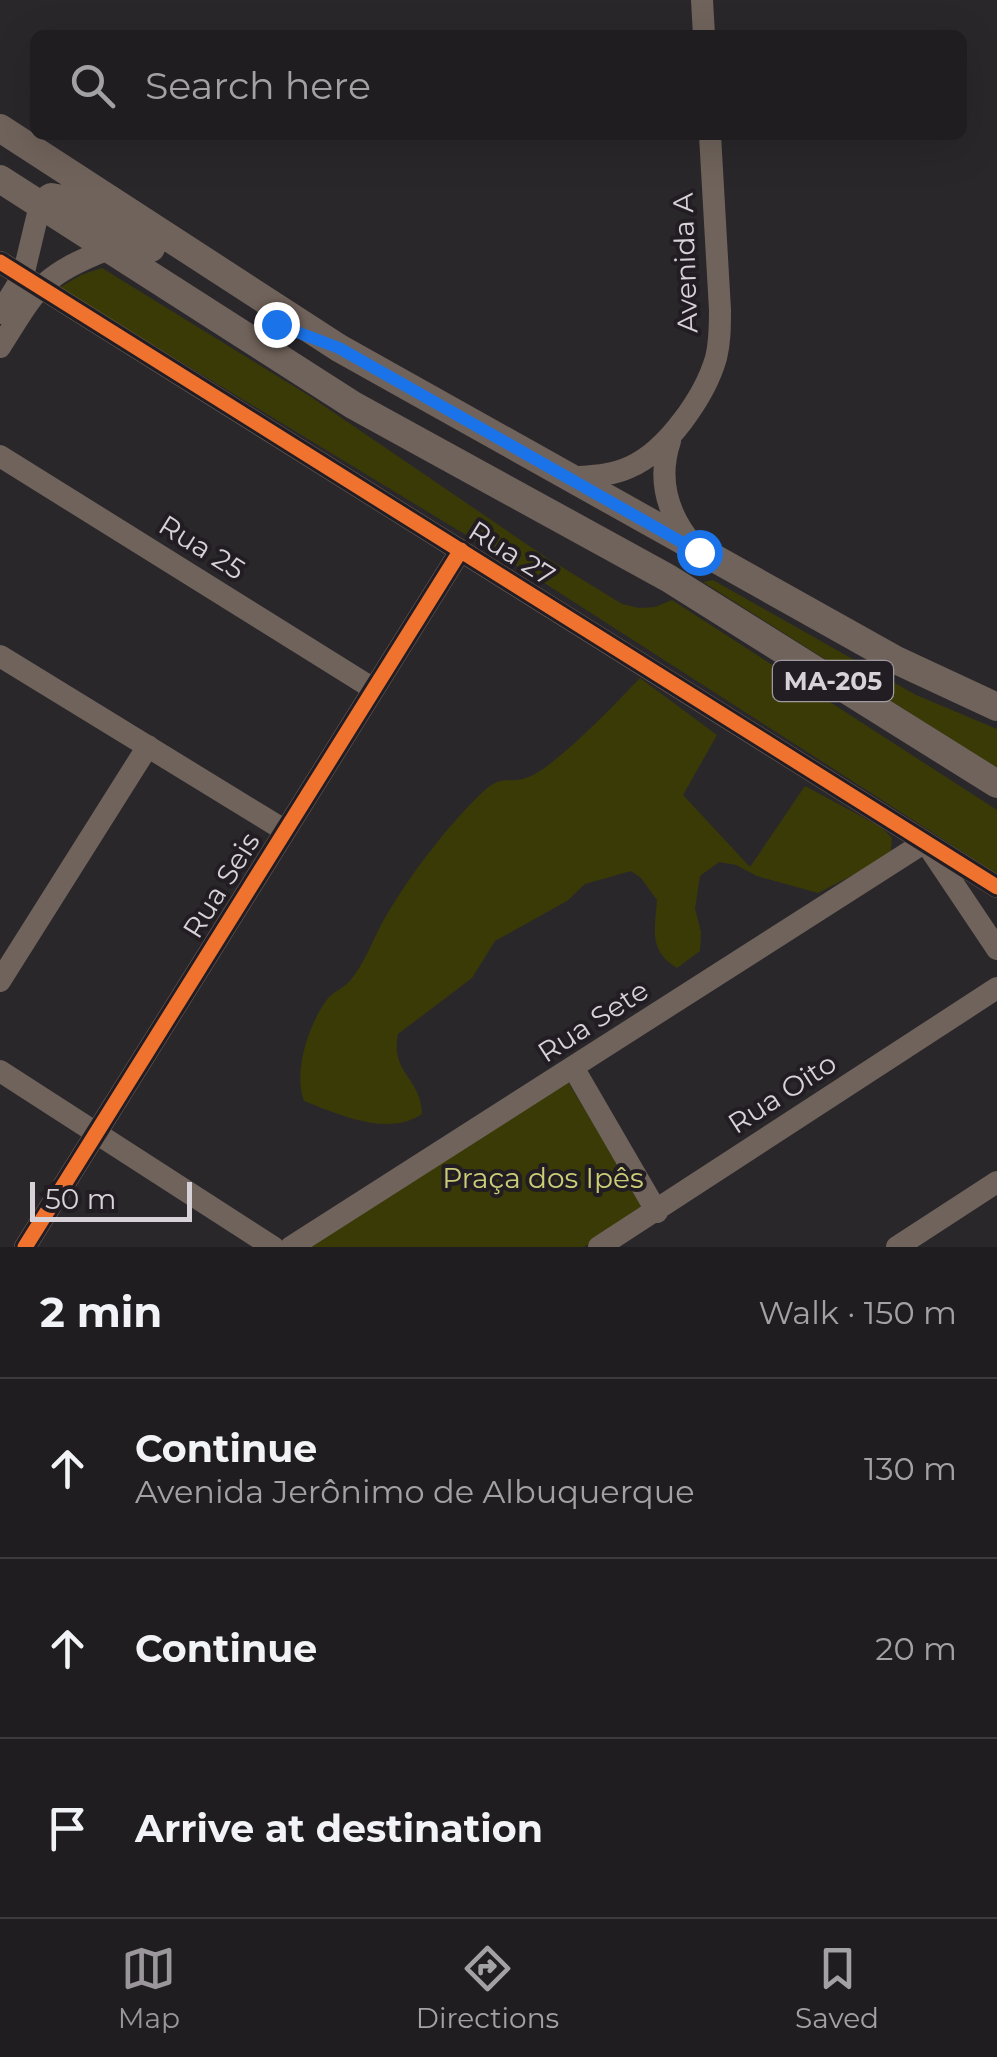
<!DOCTYPE html>
<html lang="en">
<head>
<meta charset="utf-8">
<style>
	body { margin:0; font-family:Montserrat,sans-serif; background:#282629; color:#f1f3f6 }
	.scale { position:absolute; left:30px; bottom:25px; width:162px; box-sizing:border-box; padding-left:10px; border:5px solid #d6d2d7; border-top:0; font-size:28px; line-height:35px; white-space:nowrap; color:#d6d2d7; -webkit-text-stroke:8px #221c23; paint-order:stroke }
	.stop { position:absolute; width:30px; height:30px; margin:-22px; border:8px solid #1a73e8; border-radius:50%; background:#fff }
	.stop.end { background:#1a73e8; border-color:#fff; box-shadow:0 2px 10px #0008 }
	.list { margin:0; padding:0; list-style:none }
	h2 { display:flex; justify-content:space-between; align-items:center; height:130px; margin:0; padding:0 40px; font-size:42px }
	h2 small { font-size:32px; font-weight:400; color:#a2a2a5 }
	.list li { display:grid; grid-template-columns:65px 1fr auto; gap:30px; align-items:center; box-sizing:border-box; height:180px; padding:0 40px; border-top:2px solid #3d3b3e }
	.list b { display:block; font-size:38px; white-space:nowrap }
	.list p { margin:0; font-size:32px; white-space:nowrap; color:#a2a2a5 }
	.list em { font-size:32px; font-style:normal; color:#a2a2a5 }
	.icon { flex:none; width:55px; height:55px; fill:none; stroke:currentColor; stroke-width:2; stroke-linecap:round; stroke-linejoin:round }
	.map { position:relative; flex:none; width:997px; height:1247px; overflow:hidden }
	.search { position:absolute; background:#201d20; box-shadow:0 10px 40px #0002; left:30px; right:30px; top:30px; height:110px; display:flex; align-items:center; gap:25px; box-sizing:border-box; padding:0 35px; border-radius:15px; color:#a2a2a5; font-size:38px }
	.sheet { height:670px; background:#201d20 }
	nav { display:flex; justify-content:space-around; align-items:center; box-sizing:border-box; height:140px; border-top:2px solid #3d3b3e; background:#201d20; font-size:28px; color:#a2a2a5 }
	nav a { display:grid; justify-items:center; gap:5px }
	nav .on { color:#9a969b }
	.map>svg:first-child { display:block }
	.green { fill:#3a3a07 }
	.lines { fill:none; stroke-linecap:round; stroke-linejoin:round }
	.minor { stroke:#6f635b; stroke-width:22 }
	.major { stroke:#70635b; stroke-width:28 }
	.cycleway-casing { stroke:#221c23; stroke-width:21 }
	.cycleway { stroke:#ef722f; stroke-width:15 }
	.route { stroke:#1a73e8; stroke-width:12 }
	.labels { text-anchor:middle; stroke-width:8; stroke-linejoin:round; paint-order:stroke }
	.shield { fill:#221c23; stroke:#a09ba1; stroke-width:2.5 }
	.shield-label { font-size:25px; font-weight:bold; fill:#d6d2d7 }
	.street-label { font-size:28px; fill:#d6d2d7; stroke:#221c23 }
	.park-label { font-size:28px; fill:#cbcd76; stroke:#221c23 }
</style>
</head>
<body>
<div class="map">
<svg width="997" height="1247" viewBox="0 0 997 1247">
	<rect width="100%" height="100%" fill="#2a272b"/>
	<!-- green -->
	<path class="green" d="M 102,268 L 308,395 L 547,558 L 622,604 L 639,608 L 655,607 L 672,600 L 997,810 L 997,874 L 532,575 L 59,288 L 81,275 Z
		M 713,580 L 916,695 L 997,729 L 997,768 L 703,582 Z
		M 640,678 L 717,735 L 683,795 L 750,867 L 805,786 L 881,827 L 892,838 L 891,850 L 886,858 L 818,893 L 757,876 L 736,865 L 719,862 L 700,876 L 695,908 L 701,932 L 700,951 L 677,968 C 648,950 655,930 657,900 L 641,878 L 631,871 L 585,884 L 567,901 L 495,941 L 472,978 L 398,1034 C 390,1074 421,1077 422,1114 C 388,1137 340,1115 304,1101 C 293,1073 308,1026 326,1001 C 331,993 342,989 349,982 C 365,964 374,936 386,916 C 410,875 450,822 485,790 C 502,774 509,784 526,778 C 553,770 619,700 640,678 Z
		M 568,1082 L 646,1211 L 584,1247 L 309,1247 Z"/>
	<g class="lines">
		<!-- minor -->
		<path class="minor" d="M 702,0 L 704,35
			M 0,262 L 997,887
			M 0,313 L 23,276 L 40,205
			M 0,347 C 37,289 40,276 106,250
			M 670,441 C 657,480 667,514 693,545
			M 0,456 L 372,688
			M 568,478 C 589,476 611,476 630,467 C 667,451 705,396 716,358 C 720,342 720,326 720,310 L 710,135
			M 0,656 L 284,830
			M 930,849 L 997,949
			M 0,981 L 148,746
			M 574,1069 L 657,1212
			M 0,1071 L 273,1247
			M 25,1247 L 461,550
			M 291,1247 L 925,842
			M 599,1247 L 997,988
			M 897,1247 L 997,1182"/>
		<!-- major -->
		<path class="major" d="M 0,128 L 339,348 L 896,660 L 997,707
			M 0,179 L 353,405 L 668,578 L 997,784
			M 40,205 L 51,197 L 74,201 L 151,248"/>
		<!-- cycleway casing -->
		<g class="cycleway-casing">
			<path id="cycleway" d="M 0,262 L 997,887
				M 25,1247 L 461,550"/>
		</g>
		<!-- cycleway -->
		<use href="#cycleway" class="cycleway"/>
	</g>
	<g class="lines">
		<!-- route -->
		<path class="route" d="M 276,324 L 339,348 L 699,552"/>
	</g>
	<g class="labels">
		<!-- shield labels -->
		<rect class="shield" x="773" y="661" width="120" height="40" rx="8"/>
		<g class="shield-label">
			<text x="833" y="690">MA-205</text>
		</g>
		<!-- street labels -->
		<g class="street-label">
			<text transform="translate(685 263) rotate(-92)" y="10">Avenida A</text>
			<text transform="translate(202 547) rotate(32)" y="10">Rua 25</text>
			<text transform="translate(512 553) rotate(32)" y="10">Rua 27</text>
			<text transform="translate(221 885) rotate(-58)" y="10">Rua Seis</text>
			<text transform="translate(593 1021) rotate(-33)" y="10">Rua Sete</text>
			<text transform="translate(782 1093) rotate(-33)" y="10">Rua Oito</text>
		</g>
		<!-- park labels -->
		<g class="park-label">
			<text x="543" y="1188">Praça dos Ipês</text>
		</g>
	</g>
</svg>
<div class="scale">50 m</div>
<div class="stop" style="left:699px;top:552px"></div>
<div class="stop end" style="left:276px;top:324px"></div>
<div class="search"><svg class="icon" aria-label="search" viewBox="0 0 24 24"><circle cx="10" cy="10" r="6"/><path d="M15 15l6 6"/></svg>Search here</div>
</div>
<section class="sheet">
<h2>2 min<small>Walk · 150 m</small></h2>
<ul class="list">
<li><svg class="icon" aria-label="ahead" viewBox="0 0 24 24"><path d="M12 20V5M6 11l6-6 6 6"/></svg><div><b>Continue</b><p>Avenida Jerônimo de Albuquerque</p></div><em>130 m</em></li>
<li><svg class="icon" aria-label="ahead" viewBox="0 0 24 24"><path d="M12 20V5M6 11l6-6 6 6"/></svg><div><b>Continue</b></div><em>20 m</em></li>
<li><svg class="icon" aria-label="arrive" viewBox="0 0 24 24"><path d="M6 21V4h12l-3 4 3 4H6"/></svg><div><b>Arrive at destination</b></div></li>
</ul>
</section>
<nav>
<a class="on"><svg class="icon" aria-label="map" viewBox="0 0 24 24"><path d="M3 6l6-2 6 2 6-2v14l-6 2-6-2-6 2zM9 4v14M15 6v14"/></svg>Map</a>
<a><svg class="icon" aria-label="directions" viewBox="0 0 24 24"><path d="M12 3l9 9-9 9-9-9zM9 14v-3h6M13 9l2 2-2 2"/></svg>Directions</a>
<a><svg class="icon" aria-label="saved" viewBox="0 0 24 24"><path d="M7 4h10v16l-5-4-5 4z"/></svg>Saved</a>
</nav>
</body>
</html>
